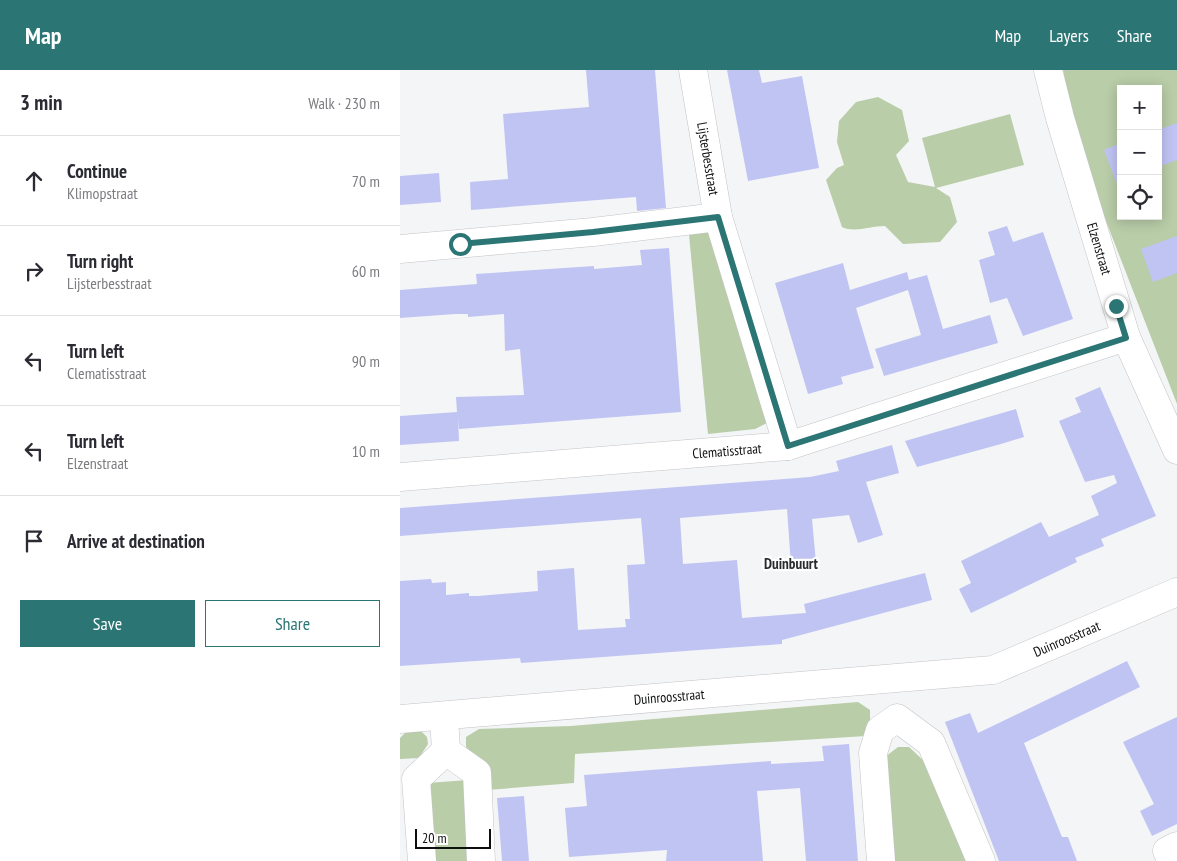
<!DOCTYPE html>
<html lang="en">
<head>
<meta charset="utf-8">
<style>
	body { margin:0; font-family:"PT Sans Narrow",sans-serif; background:#f7f7f7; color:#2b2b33 }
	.controls { position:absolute; right:15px; top:15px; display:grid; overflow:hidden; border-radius:0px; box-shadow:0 2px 12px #0003 }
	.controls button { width:45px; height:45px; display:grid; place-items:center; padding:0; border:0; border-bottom:1px solid #e1e1e2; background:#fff; color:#2b2b33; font:25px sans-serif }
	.scale { position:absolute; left:15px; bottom:12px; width:76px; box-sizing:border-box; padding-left:5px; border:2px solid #0d0e0e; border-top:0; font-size:14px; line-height:18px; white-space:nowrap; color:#0d0e0e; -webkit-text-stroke:4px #fff; paint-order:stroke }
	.stop { position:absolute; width:15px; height:15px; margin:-11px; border:4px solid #2b7574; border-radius:50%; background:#fff }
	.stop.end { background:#2b7574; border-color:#fff; box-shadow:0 1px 5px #0008 }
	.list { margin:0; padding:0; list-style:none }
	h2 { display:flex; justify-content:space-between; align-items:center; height:65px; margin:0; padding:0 20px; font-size:21px }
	h2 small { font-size:16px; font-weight:400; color:#7c7c81 }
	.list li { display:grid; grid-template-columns:32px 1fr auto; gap:15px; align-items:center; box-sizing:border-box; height:90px; padding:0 20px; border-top:1px solid #e1e1e2 }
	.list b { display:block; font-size:19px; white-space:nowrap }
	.list p { margin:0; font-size:16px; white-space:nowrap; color:#7c7c81 }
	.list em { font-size:16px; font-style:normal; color:#7c7c81 }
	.actions { display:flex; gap:10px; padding:15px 20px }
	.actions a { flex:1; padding:11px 0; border:1px solid #2b7574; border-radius:0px; text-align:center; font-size:18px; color:#2b7574 }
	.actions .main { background:#2b7574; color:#fff }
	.icon { flex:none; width:28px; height:28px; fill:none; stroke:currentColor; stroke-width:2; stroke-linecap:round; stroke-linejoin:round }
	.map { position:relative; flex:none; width:777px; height:791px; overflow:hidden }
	header { display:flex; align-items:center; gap:30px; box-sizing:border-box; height:70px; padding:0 25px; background:#2b7574; color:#fff }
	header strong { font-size:24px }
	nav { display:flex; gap:28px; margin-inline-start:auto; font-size:18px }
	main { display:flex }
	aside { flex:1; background:#fff }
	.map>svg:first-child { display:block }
	.green { fill:#b9cda8; fill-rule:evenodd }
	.building { fill:#c0c4f3 }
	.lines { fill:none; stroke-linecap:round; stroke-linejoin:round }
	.street-casing { stroke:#c4c4c7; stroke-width:29 }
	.street { stroke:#fff; stroke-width:28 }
	.route { stroke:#2b7574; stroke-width:6 }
	.labels { text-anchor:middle; stroke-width:4.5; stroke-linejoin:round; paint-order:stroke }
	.street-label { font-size:14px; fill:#0d0e0e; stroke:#fff }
	.neighbourhood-label { font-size:15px; font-weight:bold; fill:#2b2c2e; stroke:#fff }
</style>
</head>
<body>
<header>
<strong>Map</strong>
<nav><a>Map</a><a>Layers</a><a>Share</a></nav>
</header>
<main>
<aside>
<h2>3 min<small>Walk · 230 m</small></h2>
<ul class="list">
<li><svg class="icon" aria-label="ahead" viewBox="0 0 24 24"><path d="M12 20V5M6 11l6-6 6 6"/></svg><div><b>Continue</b><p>Klimopstraat</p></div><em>70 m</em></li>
<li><svg class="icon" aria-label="right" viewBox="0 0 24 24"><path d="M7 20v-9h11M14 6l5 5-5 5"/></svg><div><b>Turn right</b><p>Lijsterbesstraat</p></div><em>60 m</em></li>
<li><svg class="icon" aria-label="left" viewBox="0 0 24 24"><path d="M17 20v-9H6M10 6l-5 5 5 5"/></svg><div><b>Turn left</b><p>Clematisstraat</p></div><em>90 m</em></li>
<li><svg class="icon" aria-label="left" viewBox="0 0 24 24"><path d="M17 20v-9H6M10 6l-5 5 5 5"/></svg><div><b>Turn left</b><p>Elzenstraat</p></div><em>10 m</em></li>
<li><svg class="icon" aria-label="arrive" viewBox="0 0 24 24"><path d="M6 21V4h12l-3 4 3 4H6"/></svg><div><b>Arrive at destination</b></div></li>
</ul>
<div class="actions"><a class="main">Save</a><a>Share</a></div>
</aside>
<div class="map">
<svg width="777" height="791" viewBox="0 0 777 791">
	<rect width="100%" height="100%" fill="#f4f5f7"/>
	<!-- green -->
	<path class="green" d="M 663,0 L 777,0 L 777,334 L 704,146 L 674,57 ZM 721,19 L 758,19 L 758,146 L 721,146 Z
		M 478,27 L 502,40 L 509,71 L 496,85 L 508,112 L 535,117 L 522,68 L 610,44 L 624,95 L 536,118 L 550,127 L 557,152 L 540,172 L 503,174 L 485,156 C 470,156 455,163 442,157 L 426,110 L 437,98 L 444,95 L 437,72 L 439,51 L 456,32 Z
		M 288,154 L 307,159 L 371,351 L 355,359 L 308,364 Z
		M 458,632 L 470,640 L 470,653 L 466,666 L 175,684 L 174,713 L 87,720 L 68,683 L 66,676 L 66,667 L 79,659 L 171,656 Z
		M 6,662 L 22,662 L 27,667 L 28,674 L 19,688 L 0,689 L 0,668 Z
		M 498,677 L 509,677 L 525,692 L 566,791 L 486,791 L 485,687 Z
		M 69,710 L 74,791 L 31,791 L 27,713 Z"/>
	<!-- building -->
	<path class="building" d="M 186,0 L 255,0 L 266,138 L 237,141 L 236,127 L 71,140 L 70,112 L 108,109 L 103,44 L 189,37 Z
		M 327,0 L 359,0 L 362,13 L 402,6 L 419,98 L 348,111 Z
		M 777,53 L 777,90 L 758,97 L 758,60 Z
		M 721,73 L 721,110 L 716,112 L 704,80 Z
		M 39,103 L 41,132 L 0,135 L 0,106 Z
		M 607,156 L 613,172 L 643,162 L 673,249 L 623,266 L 607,228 L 590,233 L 579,190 L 595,185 L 588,162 Z
		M 777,166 L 777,203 L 753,212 L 741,179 Z
		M 269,178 L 281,342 L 59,359 L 58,347 L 59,371 L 0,375 L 0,346 L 57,342 L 56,327 L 124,325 L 120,279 L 105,281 L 104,244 L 68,247 L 68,244 L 55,244 L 0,248 L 0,220 L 77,214 L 76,204 L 194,196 L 194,199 L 242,195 L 240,180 Z
		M 443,193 L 450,220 L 507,202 L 509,210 L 527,205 L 543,259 L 590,245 L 598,273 L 484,306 L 475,279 L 521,265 L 508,220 L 456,238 L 474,298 L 441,307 L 443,314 L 408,324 L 375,213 Z
		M 700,317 L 756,446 L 701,469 L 704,476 L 675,488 L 677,492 L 571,543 L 559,519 L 571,513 L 561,491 L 641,452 L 649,467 L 699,445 L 691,426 L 717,413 L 714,405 L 685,412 L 659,351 L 681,342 L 675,328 Z
		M 616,339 L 624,367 L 601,374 L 517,397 L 505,371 Z
		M 492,375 L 499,403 L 466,412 L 483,465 L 458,473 L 449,445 L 412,449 L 416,493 L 391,495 L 387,439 L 280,448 L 283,494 L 337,490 L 342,548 L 406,543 L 404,534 L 525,503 L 532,530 L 382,570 L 382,574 L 121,593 L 120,588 L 0,596 L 0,511 L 31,509 L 32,513 L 46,512 L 46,525 L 69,523 L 69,526 L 78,526 L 138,521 L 137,501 L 174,498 L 178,560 L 226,557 L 225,549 L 230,549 L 227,495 L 245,494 L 241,448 L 0,466 L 0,438 L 410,407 L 439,401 L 436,391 Z
		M 727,591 L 740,617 L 624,673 L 662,767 L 668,767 L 677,791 L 599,791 L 545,652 L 570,643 L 578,663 Z
		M 777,647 L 777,754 L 752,766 L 740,741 L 754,734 L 723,672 Z
		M 449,674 L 458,791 L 406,791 L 400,718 L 357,721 L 363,791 L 266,791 L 267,780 L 169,787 L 165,738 L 187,736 L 184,705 L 371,691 L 371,694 L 424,691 L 422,676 Z
		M 124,726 L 129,791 L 102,791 L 97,728 Z"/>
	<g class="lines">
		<!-- street casing -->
		<g class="street-casing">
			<g id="street">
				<path id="s1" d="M 293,0 L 318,147 L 388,376"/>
				<path id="s2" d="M 648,0 L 660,48 L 726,267 L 777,380"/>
				<path d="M 0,179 L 193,162 L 318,147"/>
				<path id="s3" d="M 0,407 L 388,376 L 726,267"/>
				<path d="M 44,646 L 46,681 L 77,703 L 81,791"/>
				<path id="s4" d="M 0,649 L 593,600 L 777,522"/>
				<path d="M 22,791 L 16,709 L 46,681"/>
				<path d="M 481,791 L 473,683 L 480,660 L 497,648 L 531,673 L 581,791"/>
				<path d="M 772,791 L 767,781 L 777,776"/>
			</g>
		</g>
		<!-- street -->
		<use href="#street" class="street"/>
	</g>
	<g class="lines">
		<!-- route -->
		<path class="route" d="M 60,174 L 193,162 L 318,147 L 388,376 L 726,268 L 716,236"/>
	</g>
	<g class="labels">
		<!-- street labels -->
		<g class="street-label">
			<text dy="5" stroke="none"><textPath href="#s1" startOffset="90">Lijsterbesstraat</textPath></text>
			<text dy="5" stroke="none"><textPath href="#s2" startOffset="186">Elzenstraat</textPath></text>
			<text dy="5" stroke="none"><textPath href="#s3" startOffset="328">Clematisstraat</textPath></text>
			<text dy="5" stroke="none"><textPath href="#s4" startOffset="675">Duinroosstraat</textPath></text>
			<text dy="5" stroke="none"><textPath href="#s4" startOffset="270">Duinroosstraat</textPath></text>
		</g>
		<!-- neighbourhood labels -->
		<g class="neighbourhood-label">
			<text x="391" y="499">Duinbuurt</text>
		</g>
	</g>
</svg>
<div class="controls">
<button>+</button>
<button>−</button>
<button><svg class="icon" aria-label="locate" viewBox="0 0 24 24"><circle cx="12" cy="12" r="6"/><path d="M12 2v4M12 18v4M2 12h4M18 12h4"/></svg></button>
</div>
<div class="scale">20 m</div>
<div class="stop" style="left:60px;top:174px"></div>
<div class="stop end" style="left:716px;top:236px"></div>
</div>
</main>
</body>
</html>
